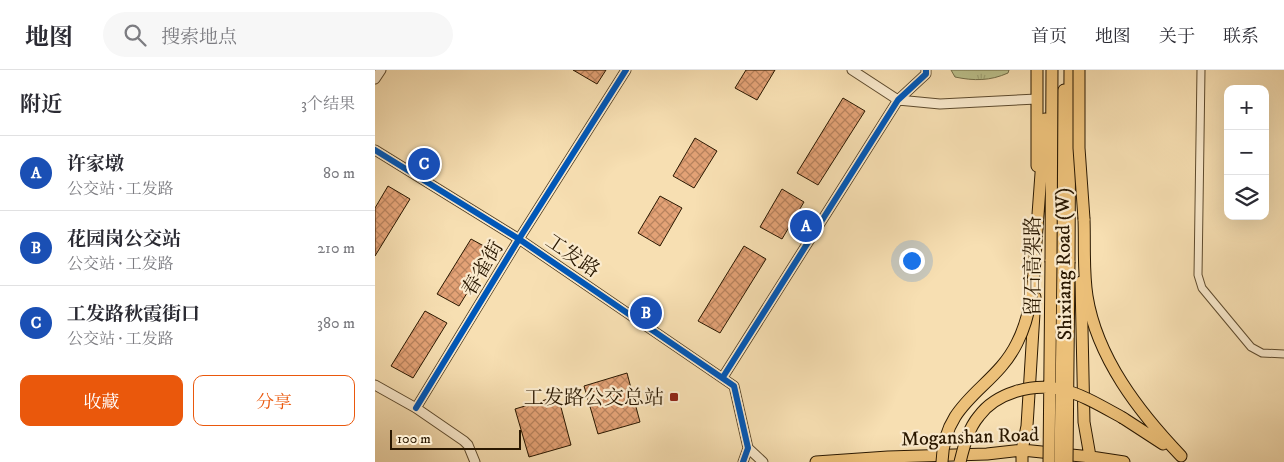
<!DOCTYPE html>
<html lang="zh">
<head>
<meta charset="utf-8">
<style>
	body { margin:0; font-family:"IM FELL DW Pica","Noto Serif SC",serif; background:#f7f7f7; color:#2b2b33 }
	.controls { position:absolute; right:15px; top:15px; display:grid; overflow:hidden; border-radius:10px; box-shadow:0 5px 20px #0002 }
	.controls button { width:45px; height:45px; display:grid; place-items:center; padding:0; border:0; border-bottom:1px solid #e1e1e2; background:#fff; color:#2b2b33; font:25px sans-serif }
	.scale { position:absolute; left:15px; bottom:12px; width:131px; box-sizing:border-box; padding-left:5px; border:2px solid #2a1801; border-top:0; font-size:14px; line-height:18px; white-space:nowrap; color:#2a1801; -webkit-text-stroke:4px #faeacd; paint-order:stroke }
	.you { position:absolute; left:536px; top:190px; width:18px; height:18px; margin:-12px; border:4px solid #fff; border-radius:50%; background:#1a73e8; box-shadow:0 0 0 8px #1a73e833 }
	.badge { display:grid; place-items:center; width:32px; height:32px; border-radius:50%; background:#ea580c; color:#fff; font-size:16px; font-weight:700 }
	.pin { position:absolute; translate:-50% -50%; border:2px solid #fff; box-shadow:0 1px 5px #0006 }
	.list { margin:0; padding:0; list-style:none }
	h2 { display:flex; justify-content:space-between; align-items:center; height:65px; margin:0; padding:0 20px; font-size:21px }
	h2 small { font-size:16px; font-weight:400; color:#7c7c81 }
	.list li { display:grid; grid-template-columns:32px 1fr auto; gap:15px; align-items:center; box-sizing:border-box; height:75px; padding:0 20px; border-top:1px solid #e1e1e2 }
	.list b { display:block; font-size:19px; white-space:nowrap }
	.list p { margin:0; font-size:16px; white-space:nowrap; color:#7c7c81 }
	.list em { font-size:16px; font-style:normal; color:#7c7c81 }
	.actions { display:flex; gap:10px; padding:15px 20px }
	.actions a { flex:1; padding:11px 0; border:1px solid #ea580c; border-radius:10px; text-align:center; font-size:18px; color:#ea580c }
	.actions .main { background:#ea580c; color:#fff }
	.icon { flex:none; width:28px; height:28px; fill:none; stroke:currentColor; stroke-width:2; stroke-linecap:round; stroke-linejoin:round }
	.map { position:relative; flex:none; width:909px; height:392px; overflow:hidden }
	header { display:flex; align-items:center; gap:30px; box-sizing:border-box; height:70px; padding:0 25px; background:#fff; border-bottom:1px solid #e1e1e2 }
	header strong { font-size:24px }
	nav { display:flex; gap:28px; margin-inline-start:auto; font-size:18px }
	.search { width:350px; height:45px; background:#f7f7f7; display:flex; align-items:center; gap:12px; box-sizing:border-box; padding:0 18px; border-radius:28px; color:#7c7c81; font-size:19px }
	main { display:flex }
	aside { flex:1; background:#fff }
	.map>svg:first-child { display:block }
	.park { fill:url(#park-tufts); stroke:#736d47 }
	.building { fill:url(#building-cross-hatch); stroke:#2a1801 }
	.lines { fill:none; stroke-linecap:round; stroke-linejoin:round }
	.minor-casing { stroke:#5d4a2d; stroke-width:9 }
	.tertiary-casing { stroke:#5d4a2d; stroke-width:11 }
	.primary-casing { stroke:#2a1801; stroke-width:13 }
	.trunk-casing { stroke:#2a1801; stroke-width:13 }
	.minor { stroke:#faeacd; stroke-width:7 }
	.tertiary { stroke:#faeacd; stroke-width:9 }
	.primary { stroke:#ecc079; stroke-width:11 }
	.trunk { stroke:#ecc079; stroke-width:11 }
	.primary-bridge-casing { stroke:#2a1801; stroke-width:13; stroke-linecap:butt }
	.trunk-bridge-casing { stroke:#2a1801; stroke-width:13; stroke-linecap:butt }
	.primary-bridge { stroke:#ecc079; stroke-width:11 }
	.trunk-bridge { stroke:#ecc079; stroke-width:11 }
	.cycleway-casing { stroke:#faeacd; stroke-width:9 }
	.cycleway { stroke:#0057b8; stroke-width:6 }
	.poi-dot { fill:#8f2418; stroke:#faeacd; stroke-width:2 }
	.labels { text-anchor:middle; stroke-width:4.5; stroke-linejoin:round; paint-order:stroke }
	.street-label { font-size:20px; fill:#2a1801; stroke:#faeacd }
	.poi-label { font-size:20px; fill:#2a1801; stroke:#faeacd; text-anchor:end }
</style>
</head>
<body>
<header>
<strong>地图</strong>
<div class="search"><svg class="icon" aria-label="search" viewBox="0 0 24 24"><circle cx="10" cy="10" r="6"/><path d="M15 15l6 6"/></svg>搜索地点</div>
<nav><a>首页</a><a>地图</a><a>关于</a><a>联系</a></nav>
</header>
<main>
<aside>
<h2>附近<small>3个结果</small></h2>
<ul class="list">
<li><span class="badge" style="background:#1a4fb4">A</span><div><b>许家墩</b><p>公交站 · 工发路</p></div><em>80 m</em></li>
<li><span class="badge" style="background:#1a4fb4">B</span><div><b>花园岗公交站</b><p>公交站 · 工发路</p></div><em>210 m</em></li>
<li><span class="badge" style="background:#1a4fb4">C</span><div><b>工发路秋霞街口</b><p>公交站 · 工发路</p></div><em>380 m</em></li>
</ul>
<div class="actions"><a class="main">收藏</a><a>分享</a></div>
</aside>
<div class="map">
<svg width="909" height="392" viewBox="0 0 909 392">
	<defs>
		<pattern id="park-tufts" width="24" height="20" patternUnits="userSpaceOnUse" patternTransform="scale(1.25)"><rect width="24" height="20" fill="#bcc28d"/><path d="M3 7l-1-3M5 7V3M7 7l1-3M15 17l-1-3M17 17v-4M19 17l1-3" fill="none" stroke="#a2a678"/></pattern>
		<pattern id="building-cross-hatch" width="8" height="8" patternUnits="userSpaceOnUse" patternTransform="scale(1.25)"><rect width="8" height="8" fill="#e3a276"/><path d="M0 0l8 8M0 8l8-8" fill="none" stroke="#b8835e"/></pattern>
	</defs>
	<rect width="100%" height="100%" fill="#f7dfb2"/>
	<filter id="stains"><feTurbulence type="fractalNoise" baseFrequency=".004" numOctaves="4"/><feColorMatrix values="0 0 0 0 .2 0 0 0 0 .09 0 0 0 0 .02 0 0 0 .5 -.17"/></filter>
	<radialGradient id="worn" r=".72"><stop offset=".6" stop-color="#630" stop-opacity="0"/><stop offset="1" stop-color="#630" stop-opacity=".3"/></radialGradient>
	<!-- park -->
	<path class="park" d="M 576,0 L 634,0 L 633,3 C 615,11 599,11 580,7 Z"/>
	<!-- building -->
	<path class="building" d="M 198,0 L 231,0 L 222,14 Z
		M 371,0 L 400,0 L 382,30 L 360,18 Z
		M 468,28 L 490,41 L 443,115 L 422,103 Z
		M 320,68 L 342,81 L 319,118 L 298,106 Z
		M 13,116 L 35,129 L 0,186 L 0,138 Z
		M 407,119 L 429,132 L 407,169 L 385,157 Z
		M 285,126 L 307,138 L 285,176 L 263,163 Z
		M 96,169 L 118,181 L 84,236 L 62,224 Z
		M 369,176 L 391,189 L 345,263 L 323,251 Z
		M 50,241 L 72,253 L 38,308 L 16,296 Z
		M 252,303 L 265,352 L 223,364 L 209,316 Z
		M 183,326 L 196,375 L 154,387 L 140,339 Z"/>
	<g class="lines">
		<!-- minor casing -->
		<g class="minor-casing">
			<path id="minor" d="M 826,0 L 823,205 L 827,218 L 876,277 L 887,283 L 909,284"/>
		</g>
		<!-- tertiary casing -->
		<g class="tertiary-casing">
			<path id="tertiary" d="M 477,0 L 523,30 L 565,34 L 662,29
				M 0,9 L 6,0
				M 0,80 L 144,169 L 359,316 L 373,378 L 368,392
				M 348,307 L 523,30 L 551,4 L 551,0
				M 0,315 L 41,338 L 89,371 L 93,375 L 100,392
				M 41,338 L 144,169 L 251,0
				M 373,378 L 388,392"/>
		</g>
		<!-- primary casing -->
		<g class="primary-casing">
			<path id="primary" d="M 662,96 L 662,0
				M 688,195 L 689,20
				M 706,212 L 709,352 L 716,392
				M 441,392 L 513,387 L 612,384 L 647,380 L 716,387 L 749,392
				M 647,392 L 647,380 L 652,356 L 660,227"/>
		</g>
		<!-- trunk casing -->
		<g class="trunk-casing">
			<path id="trunk" d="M 709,149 C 710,174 708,201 712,226 C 722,288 764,342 806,386
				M 662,158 L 670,49
				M 676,191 L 677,0
				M 694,192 L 695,0
				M 748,348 L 788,374"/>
		</g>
		<!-- minor -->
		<use href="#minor" class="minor"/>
		<!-- tertiary -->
		<use href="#tertiary" class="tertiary"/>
		<!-- primary -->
		<use href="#primary" class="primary"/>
		<!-- trunk -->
		<use href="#trunk" class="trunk"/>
		<!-- primary-bridge casing -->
		<g class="primary-bridge-casing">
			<path id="primary-bridge" d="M 685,392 L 688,195"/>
		</g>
		<!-- trunk-bridge casing -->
		<g class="trunk-bridge-casing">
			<path id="trunk-bridge" d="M 704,0 L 704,78 L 709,149
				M 567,392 C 569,329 619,320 642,273 C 660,238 659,197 662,158
				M 585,392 C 589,376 593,359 604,346 C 621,323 657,313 685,319 C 707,324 728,337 748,348
				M 674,392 L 676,191
				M 692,392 L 694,192"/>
		</g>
		<!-- primary-bridge -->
		<use href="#primary-bridge" class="primary-bridge"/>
		<!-- trunk-bridge -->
		<use href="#trunk-bridge" class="trunk-bridge"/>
		<!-- cycleway casing -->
		<g class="cycleway-casing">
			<path id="cycleway" d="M 0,80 L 144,169 L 359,316 L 373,378 L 368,392
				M 348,307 L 523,30 L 551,4 L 551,0
				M 41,338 L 144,169 L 251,0"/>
		</g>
		<!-- cycleway -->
		<use href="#cycleway" class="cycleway"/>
	</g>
	<!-- markers -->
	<rect class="poi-dot" x="294" y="322" width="10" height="10" rx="2.5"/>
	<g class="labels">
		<!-- street labels -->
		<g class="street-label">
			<text transform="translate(198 185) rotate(34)" y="7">工发路</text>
			<text transform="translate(688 194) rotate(-91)" y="7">Shixiang Road (W)</text>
			<text transform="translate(657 196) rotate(-90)" y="7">留石高架路</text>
			<text transform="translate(107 198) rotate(-59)" y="7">春雀街</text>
			<text transform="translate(595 366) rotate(-2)" y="7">Moganshan Road</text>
		</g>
		<!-- poi labels -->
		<g class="poi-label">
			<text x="289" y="334">工发路公交总站</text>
		</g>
	</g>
	<rect width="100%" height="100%" filter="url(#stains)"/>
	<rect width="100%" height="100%" fill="url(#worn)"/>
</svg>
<div class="controls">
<button>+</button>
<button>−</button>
<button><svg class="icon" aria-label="layers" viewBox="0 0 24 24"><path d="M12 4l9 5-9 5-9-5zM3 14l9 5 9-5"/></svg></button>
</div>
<div class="scale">100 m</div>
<div class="you"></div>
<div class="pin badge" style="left:431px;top:156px;background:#1a4fb4">A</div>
<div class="pin badge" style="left:271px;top:243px;background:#1a4fb4">B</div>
<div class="pin badge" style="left:49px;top:94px;background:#1a4fb4">C</div>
</div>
</main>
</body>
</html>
